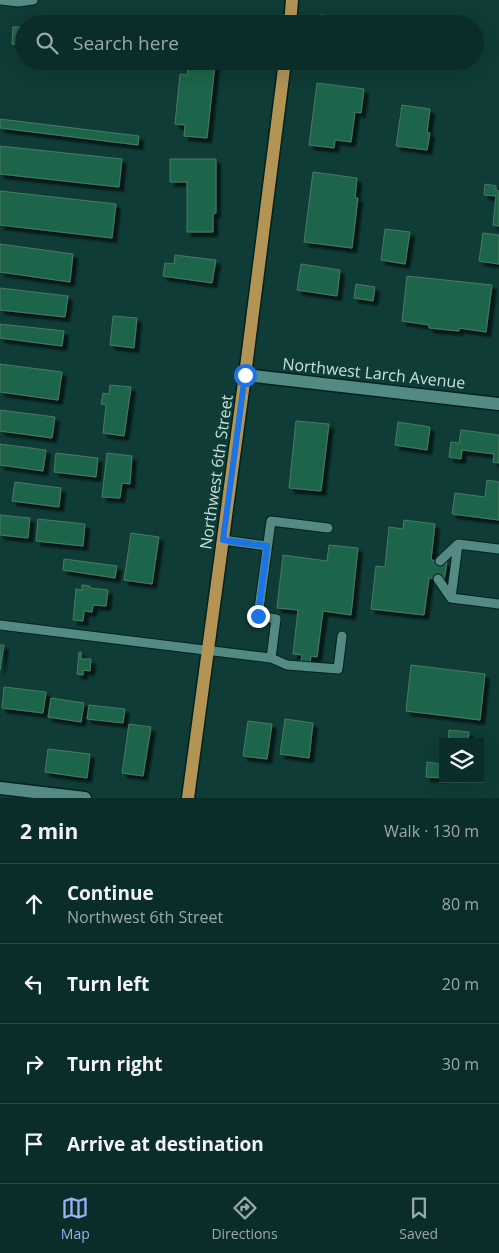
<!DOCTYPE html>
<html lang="en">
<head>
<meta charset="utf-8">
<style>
	body { margin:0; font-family:"Open Sans",sans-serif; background:#143531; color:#f1f3f6 }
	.controls { position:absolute; right:15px; bottom:15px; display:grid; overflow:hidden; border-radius:0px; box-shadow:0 5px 20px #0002 }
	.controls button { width:45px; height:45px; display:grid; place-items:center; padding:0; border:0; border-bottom:1px solid #2b4946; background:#0b2d29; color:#f1f3f6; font:25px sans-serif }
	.stop { position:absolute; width:15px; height:15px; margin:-11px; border:4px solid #1a73e8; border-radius:50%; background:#fff }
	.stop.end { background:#1a73e8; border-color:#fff; box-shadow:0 1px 5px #0008 }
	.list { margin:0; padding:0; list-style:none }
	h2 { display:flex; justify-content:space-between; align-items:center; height:65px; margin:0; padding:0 20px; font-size:21px }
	h2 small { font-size:16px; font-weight:400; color:#9aa8a8 }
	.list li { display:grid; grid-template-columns:32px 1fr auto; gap:15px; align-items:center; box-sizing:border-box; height:80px; padding:0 20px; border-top:1px solid #2b4946 }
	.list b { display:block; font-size:19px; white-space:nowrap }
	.list p { margin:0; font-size:16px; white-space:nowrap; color:#9aa8a8 }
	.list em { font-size:16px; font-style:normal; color:#9aa8a8 }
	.icon { flex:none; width:28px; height:28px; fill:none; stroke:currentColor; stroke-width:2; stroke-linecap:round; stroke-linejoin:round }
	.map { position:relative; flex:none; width:499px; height:798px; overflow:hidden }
	.search { position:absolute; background:#0b2d29; box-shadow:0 5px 20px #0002; left:15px; right:15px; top:15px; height:55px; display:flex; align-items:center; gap:12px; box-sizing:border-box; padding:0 18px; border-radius:28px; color:#9aa8a8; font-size:19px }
	.sheet { height:385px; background:#0b2d29 }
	nav { display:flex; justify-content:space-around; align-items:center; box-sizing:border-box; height:70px; border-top:1px solid #2b4946; background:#0b2d29; font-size:14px; color:#9aa8a8 }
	nav a { display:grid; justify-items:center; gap:2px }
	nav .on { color:#95b2f1 }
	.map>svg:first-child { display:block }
	.building { fill:#1e654b; stroke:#4a7964; filter:url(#shadow) }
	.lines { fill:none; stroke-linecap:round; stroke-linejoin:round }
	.lane-casing { stroke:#03211d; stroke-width:11 }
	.street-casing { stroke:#03211d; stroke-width:15 }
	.secondary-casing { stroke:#03211d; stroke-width:15 }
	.primary-casing { stroke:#03211d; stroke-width:15 }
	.lane { stroke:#538a83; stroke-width:9 }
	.street { stroke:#538a83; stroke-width:12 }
	.secondary { stroke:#538a83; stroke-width:12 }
	.primary { stroke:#b39455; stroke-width:12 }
	.route { stroke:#1a73e8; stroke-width:6 }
	.labels { text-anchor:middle; stroke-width:4; stroke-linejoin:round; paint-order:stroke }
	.street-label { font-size:16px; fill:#c5e1dc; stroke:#0f3c37 }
</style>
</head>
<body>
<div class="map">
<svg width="499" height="798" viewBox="0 0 499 798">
	<defs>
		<filter id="shadow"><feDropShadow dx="4.5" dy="4.5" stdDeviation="1" flood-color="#0009"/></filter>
	</defs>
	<rect width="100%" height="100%" fill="#0f3c37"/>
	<!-- building -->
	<path class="building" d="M 320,15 L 333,16 L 332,24 L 319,24 Z
		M 177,16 L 201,19 L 200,24 L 176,24 Z
		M 13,27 L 24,27 L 24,44 L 12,44 Z
		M 189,62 L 215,64 L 207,138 L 184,136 L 185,125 L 175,124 L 180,74 L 187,75 Z
		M 317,83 L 364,89 L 361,113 L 355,112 L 351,142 L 335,140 L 334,148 L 309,145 Z
		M 402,105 L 430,109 L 427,132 L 430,133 L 427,150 L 396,146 Z
		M 0,119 L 139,136 L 138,145 L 0,128 Z
		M 0,146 L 122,159 L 119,187 L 0,174 Z
		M 170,159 L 216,159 L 216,213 L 213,214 L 213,232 L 187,232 L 187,182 L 170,182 Z
		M 313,172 L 357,178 L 355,198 L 358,198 L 352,248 L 304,242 Z
		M 485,184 L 496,186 L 496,190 L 499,191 L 499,226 L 493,225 L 496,196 L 484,195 Z
		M 0,191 L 116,204 L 112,238 L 0,225 Z
		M 385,229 L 410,232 L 405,264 L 381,260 Z
		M 483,233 L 499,235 L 499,264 L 479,261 Z
		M 0,244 L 73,254 L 70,282 L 0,272 Z
		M 175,255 L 216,260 L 212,283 L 163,276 L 165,263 L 174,264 Z
		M 301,264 L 340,270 L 337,296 L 297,290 Z
		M 407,276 L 492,285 L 486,332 L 459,328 L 459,331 L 429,328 L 429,325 L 402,321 Z
		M 356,284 L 375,287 L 373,301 L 354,298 Z
		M 0,288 L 68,296 L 65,317 L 0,310 Z
		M 113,316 L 137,318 L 134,348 L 110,345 Z
		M 0,324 L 64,331 L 62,346 L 0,338 Z
		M 0,364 L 62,372 L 58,400 L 0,392 Z
		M 110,385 L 131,387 L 124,436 L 103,433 L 106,405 L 101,404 L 103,393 L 109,394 Z
		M 0,410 L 55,417 L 52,438 L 0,431 Z
		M 296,421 L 329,424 L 321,491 L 289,488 Z
		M 398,422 L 430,427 L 427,450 L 395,445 Z
		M 461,430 L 499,435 L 499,463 L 493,462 L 494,454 L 462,450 L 461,459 L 449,457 L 451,442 L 459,443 Z
		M 0,444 L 46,450 L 43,471 L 0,465 Z
		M 56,453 L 98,458 L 96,477 L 54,472 Z
		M 107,453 L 132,456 L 130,484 L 122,483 L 120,498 L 102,497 Z
		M 487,480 L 499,482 L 499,520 L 452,514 L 455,493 L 485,497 Z
		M 15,482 L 61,488 L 59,507 L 12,501 Z
		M 0,515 L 30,518 L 28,538 L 0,535 Z
		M 38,519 L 85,524 L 83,546 L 36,541 Z
		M 404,520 L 435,524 L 431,560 L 447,562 L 444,580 L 429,578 L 424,615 L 371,609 L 376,566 L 385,567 L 389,527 L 403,529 Z
		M 131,533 L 159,537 L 152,584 L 124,580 Z
		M 329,545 L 358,548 L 351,615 L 323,611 L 317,657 L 311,656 L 310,662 L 301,661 L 302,655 L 293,654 L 298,610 L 277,608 L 283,555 L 327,561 Z
		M 64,559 L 117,566 L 115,578 L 63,570 Z
		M 82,585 L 90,586 L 90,588 L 108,590 L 106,606 L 93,605 L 92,612 L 84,611 L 83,621 L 73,620 L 76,589 L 82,590 Z
		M 0,645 L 4,645 L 0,670 Z
		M 79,652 L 81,652 L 81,659 L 91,659 L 90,671 L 83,670 L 83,675 L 77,674 Z
		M 411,665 L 485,674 L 480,720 L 406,711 Z
		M 4,687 L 46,692 L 43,713 L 2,708 Z
		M 51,698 L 84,703 L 81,722 L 48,717 Z
		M 89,705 L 125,709 L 123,723 L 87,719 Z
		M 285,719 L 313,723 L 309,758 L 280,754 Z
		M 248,721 L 272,724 L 267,759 L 243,756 Z
		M 129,724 L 151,727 L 143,776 L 122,773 Z
		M 449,730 L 469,732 L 468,742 L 448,742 Z
		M 48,749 L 90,754 L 87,778 L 45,772 Z
		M 443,752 L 443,778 L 426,777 L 427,762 L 441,764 Z"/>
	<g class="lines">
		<!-- lane casing -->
		<g class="lane-casing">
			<path id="lane" d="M 0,0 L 18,2 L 33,0
				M 223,540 L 267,546
				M 499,549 L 458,544 L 451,598 L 499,604
				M 440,561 L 458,544
				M 438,579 L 451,598
				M 0,625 L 271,658 L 276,619 L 258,616 L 271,521 L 328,528
				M 271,658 L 287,665 L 338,669 L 342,636"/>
		</g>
		<!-- street casing -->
		<g class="street-casing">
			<path id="street" d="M 0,788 L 85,798"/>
		</g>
		<!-- secondary casing -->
		<g class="secondary-casing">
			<path id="secondary" d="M 245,375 L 499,404"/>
		</g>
		<!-- primary casing -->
		<g class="primary-casing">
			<path id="primary" d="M 290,24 L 292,0
				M 188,798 L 245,375 L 285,61"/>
		</g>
		<!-- lane -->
		<use href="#lane" class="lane"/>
		<!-- street -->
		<use href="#street" class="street"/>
		<!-- secondary -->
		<use href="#secondary" class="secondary"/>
		<!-- primary -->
		<use href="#primary" class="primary"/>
	</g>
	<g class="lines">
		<!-- route -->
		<path class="route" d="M 245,375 L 223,540 L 267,546 L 258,616"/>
	</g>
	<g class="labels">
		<!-- street labels -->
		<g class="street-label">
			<text transform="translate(374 373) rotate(6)" y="6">Northwest Larch Avenue</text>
			<text transform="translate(216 472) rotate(-82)" y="6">Northwest 6th Street</text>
		</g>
	</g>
</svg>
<div class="controls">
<button><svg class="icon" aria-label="layers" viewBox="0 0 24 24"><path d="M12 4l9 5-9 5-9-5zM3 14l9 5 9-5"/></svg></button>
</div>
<div class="stop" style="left:245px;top:375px"></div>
<div class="stop end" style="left:258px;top:616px"></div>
<div class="search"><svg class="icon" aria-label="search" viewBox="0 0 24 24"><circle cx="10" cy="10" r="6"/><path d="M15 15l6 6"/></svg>Search here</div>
</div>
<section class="sheet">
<h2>2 min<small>Walk · 130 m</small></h2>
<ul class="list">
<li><svg class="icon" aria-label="ahead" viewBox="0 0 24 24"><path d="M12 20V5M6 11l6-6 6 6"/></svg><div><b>Continue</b><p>Northwest 6th Street</p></div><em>80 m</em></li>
<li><svg class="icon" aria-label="left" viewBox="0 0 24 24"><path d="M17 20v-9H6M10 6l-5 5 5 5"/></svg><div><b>Turn left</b></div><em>20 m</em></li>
<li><svg class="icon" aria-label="right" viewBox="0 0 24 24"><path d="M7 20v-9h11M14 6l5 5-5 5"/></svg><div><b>Turn right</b></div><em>30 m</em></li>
<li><svg class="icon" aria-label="arrive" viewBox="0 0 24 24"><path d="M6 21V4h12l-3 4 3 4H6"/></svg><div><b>Arrive at destination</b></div></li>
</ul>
</section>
<nav>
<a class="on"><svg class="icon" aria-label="map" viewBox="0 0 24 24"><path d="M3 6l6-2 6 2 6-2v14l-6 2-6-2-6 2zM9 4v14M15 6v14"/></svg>Map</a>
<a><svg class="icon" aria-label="directions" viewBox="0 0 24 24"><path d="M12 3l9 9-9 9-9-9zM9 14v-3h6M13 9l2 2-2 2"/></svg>Directions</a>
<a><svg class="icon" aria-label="saved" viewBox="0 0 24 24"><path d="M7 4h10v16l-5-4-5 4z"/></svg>Saved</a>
</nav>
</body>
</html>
